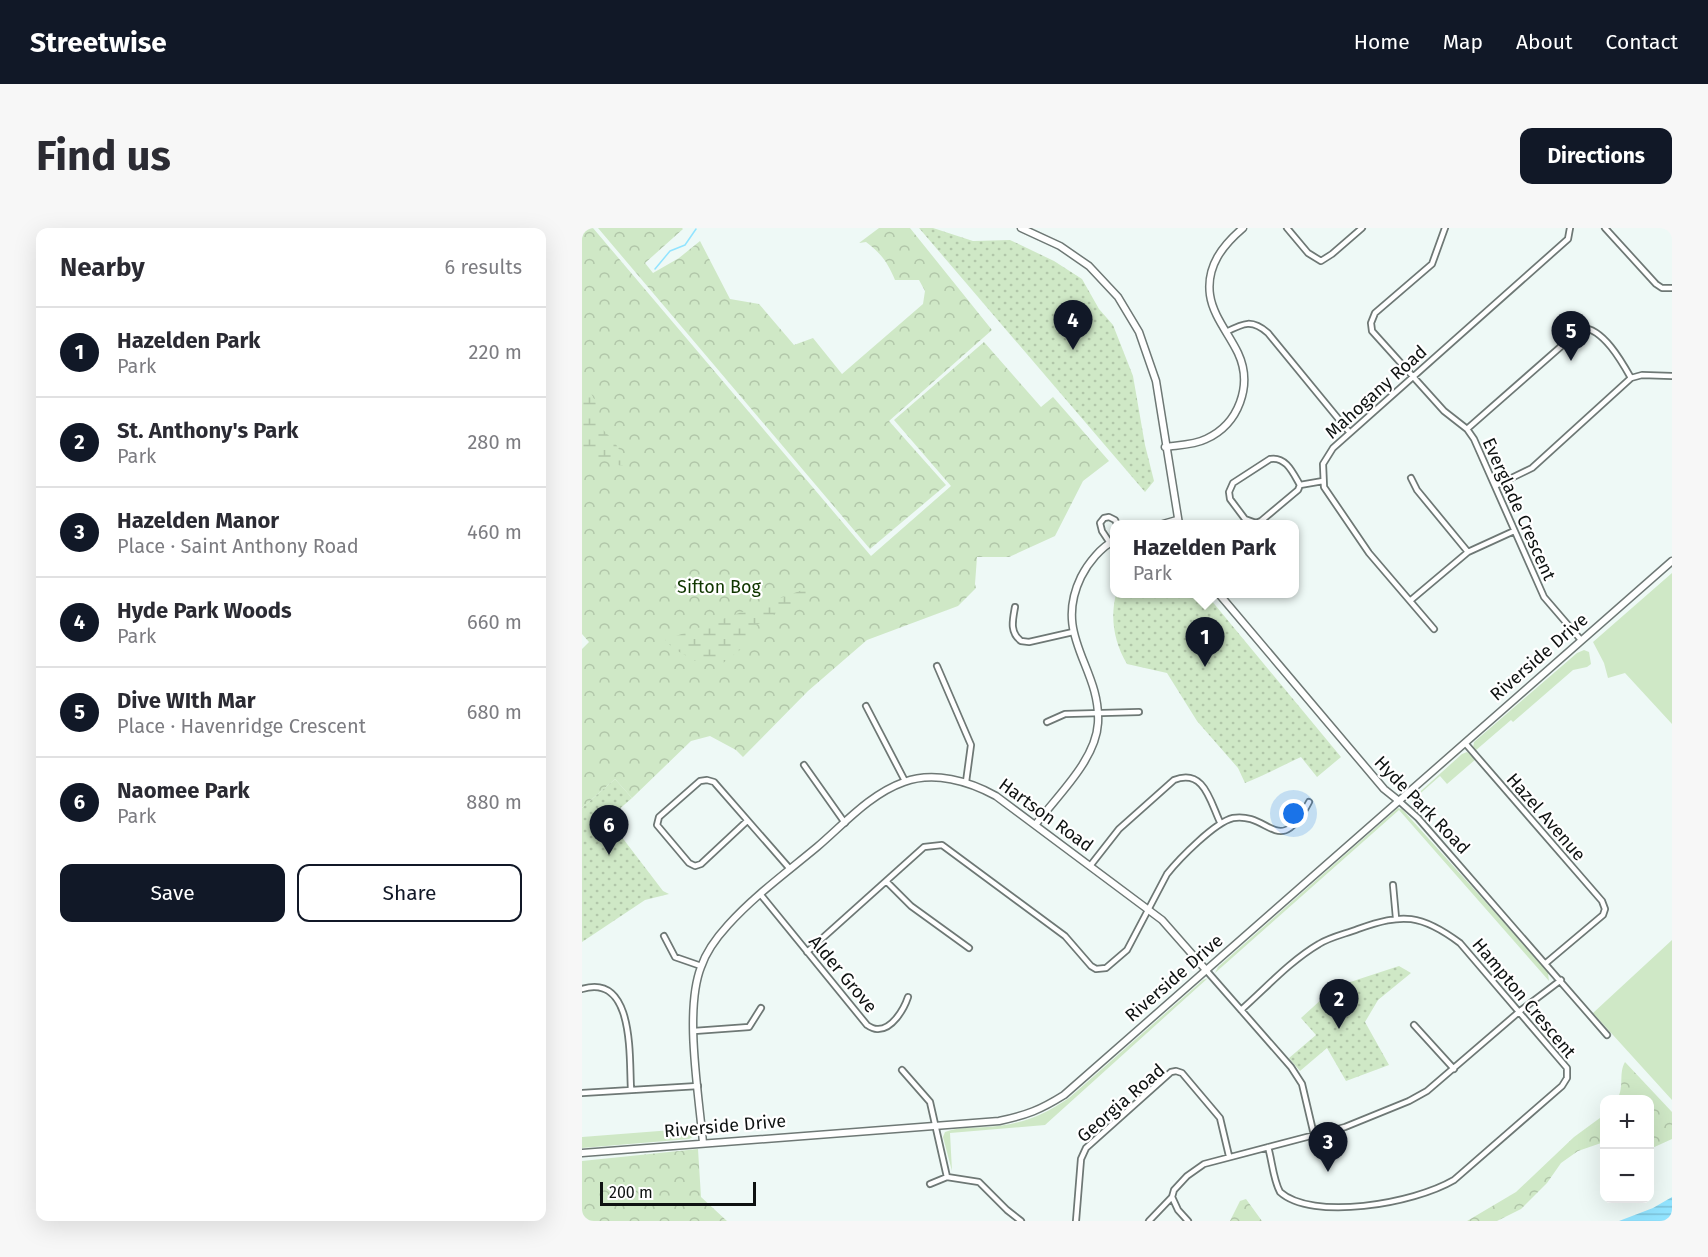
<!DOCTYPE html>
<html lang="en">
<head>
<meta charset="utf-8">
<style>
	body { margin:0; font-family:"Fira Sans",sans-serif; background:#f7f7f7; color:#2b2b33 }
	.controls { position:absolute; right:18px; bottom:18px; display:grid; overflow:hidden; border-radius:12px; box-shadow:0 6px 24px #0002 }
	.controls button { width:54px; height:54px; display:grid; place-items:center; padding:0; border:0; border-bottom:2px solid #e1e1e2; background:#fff; color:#2b2b33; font:30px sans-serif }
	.scale { position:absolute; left:18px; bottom:15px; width:156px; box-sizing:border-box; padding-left:6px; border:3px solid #0e1211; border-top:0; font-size:16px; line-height:21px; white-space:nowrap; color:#0e1211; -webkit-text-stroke:4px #fff; paint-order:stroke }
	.you { position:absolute; left:712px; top:586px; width:21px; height:21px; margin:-15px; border:4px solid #fff; border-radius:50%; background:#1a73e8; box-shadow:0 0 0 9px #1a73e833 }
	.badge { display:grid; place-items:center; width:39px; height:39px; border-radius:50%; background:#111827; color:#fff; font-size:20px; font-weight:700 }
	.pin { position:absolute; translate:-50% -50px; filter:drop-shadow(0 2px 3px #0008) }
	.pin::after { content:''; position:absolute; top:32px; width:21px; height:18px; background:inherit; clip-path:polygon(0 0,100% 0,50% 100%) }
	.popup { position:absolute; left:528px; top:292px; width:189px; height:78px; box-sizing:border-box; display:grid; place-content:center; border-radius:12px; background:#fff; filter:drop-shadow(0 2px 4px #0005); font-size:20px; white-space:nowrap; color:#7c7c81 }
	.popup b { font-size:22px; color:#2b2b33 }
	.popup::after { content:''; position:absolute; left:50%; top:100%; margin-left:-12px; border:12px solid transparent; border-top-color:#fff }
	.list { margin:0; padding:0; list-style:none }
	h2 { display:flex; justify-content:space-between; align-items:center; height:78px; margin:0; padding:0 24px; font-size:26px }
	h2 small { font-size:20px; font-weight:400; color:#7c7c81 }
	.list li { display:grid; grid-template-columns:39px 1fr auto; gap:18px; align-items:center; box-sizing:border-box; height:90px; padding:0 24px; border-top:2px solid #e1e1e2 }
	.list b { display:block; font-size:22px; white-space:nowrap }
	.list p { margin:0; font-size:20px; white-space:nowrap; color:#7c7c81 }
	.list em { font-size:20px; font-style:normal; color:#7c7c81 }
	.actions { display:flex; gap:12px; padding:18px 24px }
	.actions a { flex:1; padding:14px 0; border:2px solid #111827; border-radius:12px; text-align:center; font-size:21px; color:#111827 }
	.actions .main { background:#111827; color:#fff }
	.map { position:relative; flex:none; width:1090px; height:993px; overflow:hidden; border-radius:12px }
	header { display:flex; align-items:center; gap:36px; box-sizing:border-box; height:84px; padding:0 30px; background:#111827; color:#fff }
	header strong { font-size:28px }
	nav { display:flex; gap:33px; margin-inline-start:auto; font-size:21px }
	.intro { display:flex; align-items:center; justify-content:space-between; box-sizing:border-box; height:144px; padding:0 36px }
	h1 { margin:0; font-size:42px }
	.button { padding:15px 27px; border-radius:12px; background:#111827; color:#fff; font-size:21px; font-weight:700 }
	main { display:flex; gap:36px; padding:0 36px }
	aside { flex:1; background:#fff; border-radius:12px; box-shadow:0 6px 24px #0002 }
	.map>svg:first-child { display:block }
	.green { fill:#cfe8c6 }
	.forest { fill:url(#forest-crowns) }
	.wetland { fill:url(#wetland-marsh) }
	.park { fill:url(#park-dots) }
	.water { fill:url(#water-rules) }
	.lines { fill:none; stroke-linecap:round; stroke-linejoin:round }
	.stream { stroke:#92e4ff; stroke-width:1.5 }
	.street-casing { stroke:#6e7875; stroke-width:8 }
	.secondary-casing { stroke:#6e7875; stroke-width:9 }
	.street { stroke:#fff; stroke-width:4.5 }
	.secondary { stroke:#fff; stroke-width:6 }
	.labels { text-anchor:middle; stroke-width:4.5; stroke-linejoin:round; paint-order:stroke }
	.street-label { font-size:18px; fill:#0e1211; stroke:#fff }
	.park-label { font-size:18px; fill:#103600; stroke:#fff }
</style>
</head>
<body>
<header>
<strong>Streetwise</strong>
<nav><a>Home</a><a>Map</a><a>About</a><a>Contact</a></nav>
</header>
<div class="intro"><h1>Find us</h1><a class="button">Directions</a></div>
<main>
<aside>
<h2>Nearby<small>6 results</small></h2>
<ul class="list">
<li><span class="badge">1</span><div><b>Hazelden Park</b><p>Park</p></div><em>220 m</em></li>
<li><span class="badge">2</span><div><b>St. Anthony's Park</b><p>Park</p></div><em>280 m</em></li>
<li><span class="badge">3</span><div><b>Hazelden Manor</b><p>Place · Saint Anthony Road</p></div><em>460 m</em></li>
<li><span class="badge">4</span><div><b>Hyde Park Woods</b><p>Park</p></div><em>660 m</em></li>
<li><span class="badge">5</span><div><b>Dive WIth Mar</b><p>Place · Havenridge Crescent</p></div><em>680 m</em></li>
<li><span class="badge">6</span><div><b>Naomee Park</b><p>Park</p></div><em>880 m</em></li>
</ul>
<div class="actions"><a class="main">Save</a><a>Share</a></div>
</aside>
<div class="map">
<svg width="1090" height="993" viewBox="0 0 1090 993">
	<defs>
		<pattern id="forest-crowns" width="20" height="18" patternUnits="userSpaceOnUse" patternTransform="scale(1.5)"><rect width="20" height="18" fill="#cfe8c6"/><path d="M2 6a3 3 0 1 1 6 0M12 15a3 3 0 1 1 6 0" fill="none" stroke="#b1c6a9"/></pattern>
		<pattern id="wetland-marsh" width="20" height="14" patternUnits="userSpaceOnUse" patternTransform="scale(1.5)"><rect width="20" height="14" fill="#cfe8c6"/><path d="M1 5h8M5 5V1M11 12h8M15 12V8" fill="none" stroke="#b1c6a9"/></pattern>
		<pattern id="park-dots" width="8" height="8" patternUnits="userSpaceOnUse" patternTransform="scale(1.5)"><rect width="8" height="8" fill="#cfe8c6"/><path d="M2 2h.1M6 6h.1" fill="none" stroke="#b1c6a9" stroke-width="1.8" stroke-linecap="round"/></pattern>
		<pattern id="water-rules" width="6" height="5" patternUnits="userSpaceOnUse" patternTransform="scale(1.5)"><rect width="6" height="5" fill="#92e4ff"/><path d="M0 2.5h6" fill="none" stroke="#7dc3da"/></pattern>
	</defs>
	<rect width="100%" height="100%" fill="#eef9f6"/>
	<!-- green -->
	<path class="green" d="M 1090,345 L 1090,496 L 1043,445 L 1026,450 L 1022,435 L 1011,414 Z
		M 1002,422 L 1007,424 L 1009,436 L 1005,439 L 991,442 L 931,494 L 929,492 L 893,523 L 891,520 L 892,514 L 995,425 Z
		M 885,524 L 894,531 L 865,556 L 858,548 L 833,570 L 841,582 L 836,584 L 831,580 L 830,571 L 880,526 Z
		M 816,580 L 820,581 L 962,739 L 966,745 L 967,753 L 817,582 L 633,745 L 636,739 Z
		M 1090,712 L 1090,872 L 1011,785 Z
		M 626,750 L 463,897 L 368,905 L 370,943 L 361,909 L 363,904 C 375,899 392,900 405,899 C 437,897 461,888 487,870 L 621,752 Z
		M 116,900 L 114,907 L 107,911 L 0,920 L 0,909 Z"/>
	<!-- forest -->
	<path class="forest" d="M 0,0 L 11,0 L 289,328 L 369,258 L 312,192 L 402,114 L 459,179 L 471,169 L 527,233 L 501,253 L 473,308 L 427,329 L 395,329 L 393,356 L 394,360 L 376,378 L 285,412 L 226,463 L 161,529 L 154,522 L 128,508 L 109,513 L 50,570 L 33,551 L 0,580 L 0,421 L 7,414 L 0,406 Z
		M 16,0 L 100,0 L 101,1 L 63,35 L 71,45 L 97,30 L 118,13 L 148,71 L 177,76 L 212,117 L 231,110 L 260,146 L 341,76 L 343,63 L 337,52 L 313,52 C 306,35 299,25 284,14 L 277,15 L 297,0 L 328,0 L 410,102 L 307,193 L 364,257 L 288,321 Z
		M 1043,834 L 1090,884 L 1090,911 L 1068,921 L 1068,872 L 1035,871 C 1043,859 1036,846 1043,834 Z
		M 1022,887 L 1022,914 L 996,923 L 979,935 L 965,955 L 939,981 L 915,993 L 885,993 L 934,964 L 992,909 Z
		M 116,921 L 119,969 L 145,993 L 0,993 L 0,933 Z
		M 664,971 L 680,993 L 648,993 L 658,973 Z"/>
	<!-- wetland -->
	<path class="wetland" d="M 0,161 L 9,165 L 15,177 C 10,195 18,198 29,210 C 35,217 40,226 45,234 L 40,238 C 28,235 20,229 9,227 L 0,234 Z
		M 226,360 L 225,366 L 170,400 L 163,418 L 141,435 L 119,436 L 92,421 L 83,412 Z"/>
	<!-- park -->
	<path class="park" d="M 337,0 L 351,0 L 391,13 L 428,12 L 472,33 L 500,51 L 517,81 L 531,97 L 551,148 L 563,217 L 572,253 L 563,264 Z
		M 534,366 L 624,366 L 759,529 L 735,549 L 719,529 C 699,538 684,547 663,555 L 656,540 L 615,493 L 585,445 L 545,436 C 532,414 528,390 534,366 Z
		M 33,551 L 50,570 L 26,591 L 81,663 L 87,666 L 63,672 L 0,714 L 0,580 Z
		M 817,738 L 829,745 L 796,772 L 783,794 L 807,837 L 764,853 L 745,820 L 718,843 L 707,830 L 734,807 L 719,790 L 753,759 Z"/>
	<!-- water -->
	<path class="water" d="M 1090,969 L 1090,993 L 1037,993 L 1071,980 Z"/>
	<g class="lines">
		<!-- stream -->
		<path class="stream" d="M 73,41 L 88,23 L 103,17 L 114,1"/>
		<!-- street casing -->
		<g class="street-casing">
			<path id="street" d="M 705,0 L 726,25 L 739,33 L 750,26 L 780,0
				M 863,0 L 850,36 L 793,85 L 789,95 L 790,103 L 862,183 L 885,201 L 892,211 L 962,369 L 999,412
				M 1023,0 L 1074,56 L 1080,60 L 1090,60
				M 644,104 C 662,95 670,91 686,105 L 768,205
				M 885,201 L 1000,100 C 1021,100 1040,134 1049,150
				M 829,250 L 835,262 L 886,324
				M 718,257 C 711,245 704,228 688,231 L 651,255 L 647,264 L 648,271 L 663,291 L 674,295 L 679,293 L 716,262 L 718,257 L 741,253
				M 913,258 L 950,240 L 1049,150 L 1060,147 L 1090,148
				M 528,315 L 520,303 L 518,295 L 522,290 L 527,289 L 533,292 L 535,296
				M 829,372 L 886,324 L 932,303
				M 433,379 C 431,391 427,404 439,413 L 447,414 L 491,404
				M 852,401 L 787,325 L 742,259 L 741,236 L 751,220 L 986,11 L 988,0
				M 355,438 L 389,517 L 384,554
				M 284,478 L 323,553
				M 465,494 L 483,486 L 557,484
				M 883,515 L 1020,673 L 1023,681 L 1021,687 L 964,735
				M 222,537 L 263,595
				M 817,573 L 836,590 L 1025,807
				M 165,593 L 119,636 L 113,638 L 107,635 L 75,597 L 77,589 L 118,553 L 125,552 L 132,554 L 208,641
				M 508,638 L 537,601 L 592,552 C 622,540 628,573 638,594
				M 305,654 L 329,678 L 387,720
				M 811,657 L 814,690
				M 179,667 L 285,797 C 288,799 291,801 295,801 C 310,802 322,781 326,769
				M 82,708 L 93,729 L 119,738
				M 225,724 L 342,619 L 360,617 L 483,708 L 509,738 L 514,741 L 524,740 L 545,722 L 585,646 C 597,631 633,594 651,590 C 688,584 697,632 727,574
				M 624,742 L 709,839 L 720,856 L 732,907
				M 0,761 C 53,745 47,830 49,861
				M 659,782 C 684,760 708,733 737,716 C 748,709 763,706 776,701 C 821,685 839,686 878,715 L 985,840 L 985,850 L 980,858 L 872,952 C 831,976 730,993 698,964 C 691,951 690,932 686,919
				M 832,797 L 872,841
				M 112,803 L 167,799 L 179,780
				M 320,842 L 348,874 L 365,949 L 397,954 L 425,982 L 439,993
				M 0,865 L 116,858
				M 348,956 L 365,949
				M 590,969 L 596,982 L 606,993
				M 494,993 L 499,931 L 504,920 L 589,844 L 594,843 L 600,845 L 638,890 L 647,928
				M 567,993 L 590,969 L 592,962 L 605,948 L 622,936 L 763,899 L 827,873 L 845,863 L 938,783 L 979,752"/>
		</g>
		<!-- secondary casing -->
		<g class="secondary-casing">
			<path id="secondary" d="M 439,0 L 478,18 L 507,38 L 536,69 L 557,104 L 574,153 L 597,296
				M 583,219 C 597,217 612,217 624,211 C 657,196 671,157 656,125 C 647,106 631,88 628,67 C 624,38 641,17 661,0
				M 581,296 L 595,292
				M 637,366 L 802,561 L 817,573
				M 454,596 C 475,568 514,532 516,495 C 519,439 470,409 499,349 C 506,335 519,319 533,312
				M 121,915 C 117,867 102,783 119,739 C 124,724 135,709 146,697 C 172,668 205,644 235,619 C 262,596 288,566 322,554 C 352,543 387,553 414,568 L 580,692 L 624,742
				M 0,925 L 417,893 C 445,887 458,882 482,867 L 1090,333"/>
		</g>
		<!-- street -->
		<use href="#street" class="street"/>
		<!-- secondary -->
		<use href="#secondary" class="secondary"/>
	</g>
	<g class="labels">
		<!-- street labels -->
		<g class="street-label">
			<text transform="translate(794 164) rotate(-42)" y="6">Mahogany Road</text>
			<text transform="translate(937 281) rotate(66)" y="6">Everglade Crescent</text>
			<text transform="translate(957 429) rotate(-41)" y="6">Riverside Drive</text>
			<text transform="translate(840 577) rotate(46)" y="6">Hyde Park Road</text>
			<text transform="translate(464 587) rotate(36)" y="6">Hartson Road</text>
			<text transform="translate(964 589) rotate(49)" y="6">Hazel Avenue</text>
			<text transform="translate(261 746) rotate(50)" y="6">Alder Grove</text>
			<text transform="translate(592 750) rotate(-41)" y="6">Riverside Drive</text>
			<text transform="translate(942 770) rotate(50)" y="6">Hampton Crescent</text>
			<text transform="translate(539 875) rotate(-41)" y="6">Georgia Road</text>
			<text transform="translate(143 898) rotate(-5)" y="6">Riverside Drive</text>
		</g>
		<!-- park labels -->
		<g class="park-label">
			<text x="137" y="365">Sifton Bog</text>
		</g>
	</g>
</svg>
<div class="controls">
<button>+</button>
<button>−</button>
</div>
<div class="scale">200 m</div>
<div class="you"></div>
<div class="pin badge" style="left:623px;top:439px">1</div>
<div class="popup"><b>Hazelden Park</b>Park</div>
<div class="pin badge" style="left:757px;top:801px">2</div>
<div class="pin badge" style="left:746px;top:944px">3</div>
<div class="pin badge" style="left:491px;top:122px">4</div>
<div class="pin badge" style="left:989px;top:133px">5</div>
<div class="pin badge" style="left:27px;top:627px">6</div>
</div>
</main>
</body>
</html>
